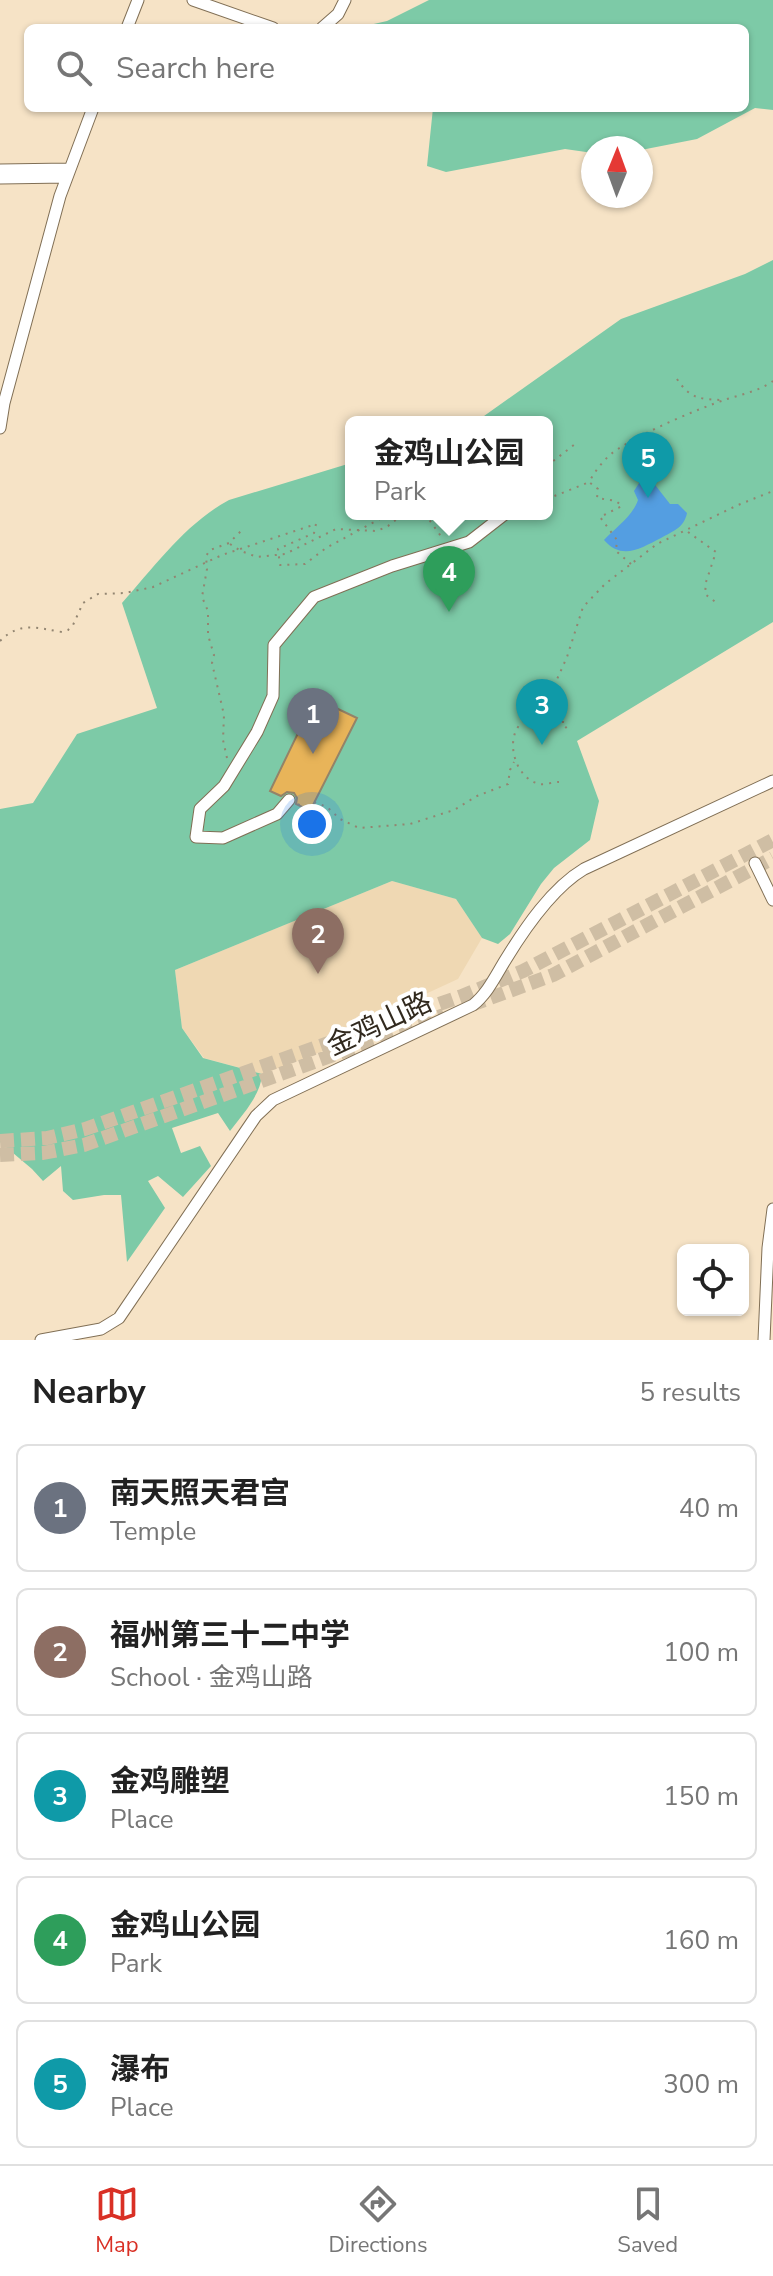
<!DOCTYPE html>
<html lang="en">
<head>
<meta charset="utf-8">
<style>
	body { margin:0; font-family:"Nunito Sans","Noto Sans SC",sans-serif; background:#f2f2f2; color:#222 }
	.controls { position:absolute; right:24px; bottom:24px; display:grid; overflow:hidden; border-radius:12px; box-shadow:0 2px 6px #0004 }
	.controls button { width:72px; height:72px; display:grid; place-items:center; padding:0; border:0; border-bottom:2px solid #e0e0e0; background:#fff; color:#222; font:40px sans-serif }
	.compass { position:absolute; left:581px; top:136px; width:72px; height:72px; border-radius:50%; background:#fff; box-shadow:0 2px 6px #0004; rotate:1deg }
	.you { position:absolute; left:312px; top:824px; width:28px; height:28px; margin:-20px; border:6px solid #fff; border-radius:50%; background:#1a73e8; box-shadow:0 0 0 12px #1a73e833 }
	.badge { display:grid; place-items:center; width:52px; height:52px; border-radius:50%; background:#d93025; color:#fff; font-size:26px; font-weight:700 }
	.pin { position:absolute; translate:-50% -66px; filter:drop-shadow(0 2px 4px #0008) }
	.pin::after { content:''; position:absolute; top:42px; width:28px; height:24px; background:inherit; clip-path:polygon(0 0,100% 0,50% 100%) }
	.popup { position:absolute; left:345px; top:416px; width:208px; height:104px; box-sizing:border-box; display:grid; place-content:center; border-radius:12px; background:#fff; filter:drop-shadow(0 2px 6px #0005); font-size:26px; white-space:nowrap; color:#767676 }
	.popup b { font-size:30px; color:#222 }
	.popup::after { content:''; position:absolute; left:50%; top:100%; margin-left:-16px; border:16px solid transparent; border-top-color:#fff }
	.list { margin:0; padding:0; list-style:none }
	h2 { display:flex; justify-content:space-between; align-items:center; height:104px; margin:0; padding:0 32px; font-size:34px }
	h2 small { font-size:26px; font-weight:400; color:#767676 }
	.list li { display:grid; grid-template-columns:52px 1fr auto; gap:24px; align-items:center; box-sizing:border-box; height:128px; margin:0 16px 16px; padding:0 16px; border:2px solid #e0e0e0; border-radius:12px }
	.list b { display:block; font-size:30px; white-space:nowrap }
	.list p { margin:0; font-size:26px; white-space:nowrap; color:#767676 }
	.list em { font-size:26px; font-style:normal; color:#767676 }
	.icon { flex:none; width:44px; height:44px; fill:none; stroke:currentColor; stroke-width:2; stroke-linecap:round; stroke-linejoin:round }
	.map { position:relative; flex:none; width:773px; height:1340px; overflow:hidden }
	.search { position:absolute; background:#fff; box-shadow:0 2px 6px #0004; left:24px; right:24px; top:24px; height:88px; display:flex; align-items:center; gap:20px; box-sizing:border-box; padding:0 28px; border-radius:12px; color:#767676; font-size:30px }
	.sheet { height:824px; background:#fff }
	nav { display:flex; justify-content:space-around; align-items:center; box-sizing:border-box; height:112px; border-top:2px solid #e0e0e0; background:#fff; font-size:22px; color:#767676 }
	nav a { display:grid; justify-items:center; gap:4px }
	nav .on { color:#d93025 }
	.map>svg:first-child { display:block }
	.built { fill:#efd8b3 }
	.green { fill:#7dcaa7 }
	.water { fill:#549ee1 }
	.building { fill:#e8b459; stroke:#948368; stroke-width:2 }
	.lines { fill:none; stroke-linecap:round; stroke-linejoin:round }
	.major-tunnel { stroke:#cfbea4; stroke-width:14; stroke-dasharray:14 7; stroke-linecap:butt }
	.minor-casing { stroke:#806f55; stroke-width:13 }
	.path { stroke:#928571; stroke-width:2; stroke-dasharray:2 6; stroke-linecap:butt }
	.minor { stroke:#fff; stroke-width:11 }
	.path-bridge { stroke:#928571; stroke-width:2; stroke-dasharray:2 6; stroke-linecap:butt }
	.labels { text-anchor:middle; stroke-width:8; stroke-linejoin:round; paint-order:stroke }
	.street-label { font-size:28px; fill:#31291e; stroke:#fff }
</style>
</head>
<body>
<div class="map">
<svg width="773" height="1340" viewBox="0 0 773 1340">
	<rect width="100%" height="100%" fill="#f6e3c6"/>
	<!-- built -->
	<path class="built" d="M 392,881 L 456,899 L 482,938 L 458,979 L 406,1003 L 411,1018 L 262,1074 L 204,1058 L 182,1028 L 175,970 Z"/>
	<!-- green -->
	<path class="green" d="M 429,0 L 773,0 L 773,110 L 755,108 L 697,139 L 641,150 L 641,148 L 593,148 L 593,153 L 565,149 L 446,172 L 427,166 L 433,108 L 745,108 L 745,28 L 356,28 L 387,21 Z
		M 773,260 L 773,622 L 577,741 L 599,801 L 590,840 L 554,868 L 541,884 L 510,934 L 498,944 L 482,938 L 456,899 L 392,881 L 175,970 L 182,1028 L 203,1058 L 262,1074 C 261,1095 242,1115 230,1131 L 218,1113 L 172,1128 L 181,1153 L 200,1146 L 211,1166 L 183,1197 L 158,1176 L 148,1181 L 165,1208 L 127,1262 L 121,1195 L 104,1195 L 73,1200 L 63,1191 L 61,1166 L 43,1181 L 32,1169 L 0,1142 L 0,809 L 33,803 L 77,734 L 157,708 L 122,603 C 155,566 186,523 229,500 L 351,463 L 351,514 L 547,514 L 547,422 L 469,422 L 484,416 L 621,319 L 745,274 Z"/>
	<!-- water -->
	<path class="water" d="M 643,477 L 652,481 L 670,504 L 678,504 L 687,513 C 684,528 673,531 661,538 C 641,548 622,561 604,540 C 616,527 632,517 638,500 L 634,491 Z"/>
	<!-- building -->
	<path class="building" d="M 315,698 L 357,718 L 310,811 L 296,804 L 297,798 L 294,793 L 287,792 L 281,796 L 270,791 Z"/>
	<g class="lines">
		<!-- major-tunnel -->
		<path class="major-tunnel" d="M 471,1005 L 553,975 L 773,858
			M 0,1141 L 47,1138 L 85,1129 L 462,996 L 523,971 L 773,840
			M 0,1155 L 43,1153 L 84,1145 L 444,1015"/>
		<!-- minor casing -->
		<g class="minor-casing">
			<path id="minor" d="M 193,0 L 273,28
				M 127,28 L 138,0
				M 322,28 L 338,14 L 345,0
				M 0,170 L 69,169
				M 0,178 L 66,177
				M 0,428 L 4,403 L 60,196 L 93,108
				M 289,800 L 277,814 L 223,838 L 196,837 L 200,809 L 224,786 L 257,732 L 273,696 L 274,645 L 314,597 L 392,566 L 469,542 L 505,514
				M 755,863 L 773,900
				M 41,1340 L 101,1329 L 119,1318 L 256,1116 L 273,1100 L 473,1005 C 488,993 496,975 506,959 C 525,928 552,888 584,869 L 773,781
				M 764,1340 L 768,1248 L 773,1209"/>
		</g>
		<!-- path -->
		<path class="path" d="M 677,379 C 690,399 700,399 722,400
			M 547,466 L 575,444
			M 547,499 L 587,483
			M 425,514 L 443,539
			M 454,514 L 462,514
			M 688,532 L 716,552 L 706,582 L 705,594 L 718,604
			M 230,544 L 241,551 L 257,557 L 285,554 L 336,529 L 377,531 L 388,526 L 397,519 L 413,514
			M 631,564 L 616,551 L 617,540 L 600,517 L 622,506 L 616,501 L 597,498 L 598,489 L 589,482 C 596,470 605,457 618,449 C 646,431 695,410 727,399 C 743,394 759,391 773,381
			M 563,723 L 564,704 L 554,686 L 567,657 L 583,607 L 605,584 L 657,544 L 738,505 L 773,491
			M 227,758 L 223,740 L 224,715 L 212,663 L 214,655 L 208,635 L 208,611 L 202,597 L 207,569 L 206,556 L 210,550 L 229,543 L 244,528
			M 559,782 C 553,782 545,785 540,784 C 513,779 502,732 527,719 C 536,714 549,717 558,718 L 570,732
			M 298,804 L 310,811 L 314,802 L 327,807 L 340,819 L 359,828 L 410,824 L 454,810 L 477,796 L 508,784 L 510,770 L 514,762"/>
		<!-- minor -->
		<use href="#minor" class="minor"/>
		<!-- path-bridge -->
		<path class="path-bridge" d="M 0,641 C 20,621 37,628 62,632 L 68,630 L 73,625 L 83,603 L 98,594 L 125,593 L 153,587 L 222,555 L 316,524 L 314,533 L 278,549 L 280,565 L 305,564 L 326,548 L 389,514"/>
	</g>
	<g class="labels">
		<!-- street labels -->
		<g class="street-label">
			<text transform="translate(379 1023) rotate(-25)" y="10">金鸡山路</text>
		</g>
	</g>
</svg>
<div class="controls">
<button><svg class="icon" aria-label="locate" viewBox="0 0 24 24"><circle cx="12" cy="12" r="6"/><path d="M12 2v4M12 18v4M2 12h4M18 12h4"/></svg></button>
</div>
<svg class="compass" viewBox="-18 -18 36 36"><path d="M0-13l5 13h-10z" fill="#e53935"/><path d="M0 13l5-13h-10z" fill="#767676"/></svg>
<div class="you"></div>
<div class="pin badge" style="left:313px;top:754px;background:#6b7280">1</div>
<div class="pin badge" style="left:318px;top:974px;background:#8d6e63">2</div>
<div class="pin badge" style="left:542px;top:745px;background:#0f9aa8">3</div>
<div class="pin badge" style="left:449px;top:612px;background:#2e9e5b">4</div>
<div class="popup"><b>金鸡山公园</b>Park</div>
<div class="pin badge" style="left:648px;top:498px;background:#0f9aa8">5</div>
<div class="search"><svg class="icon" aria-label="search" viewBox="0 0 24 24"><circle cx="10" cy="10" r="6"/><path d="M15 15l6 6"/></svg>Search here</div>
</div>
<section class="sheet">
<h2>Nearby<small>5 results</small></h2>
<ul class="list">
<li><span class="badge" style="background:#6b7280">1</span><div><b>南天照天君宫</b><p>Temple</p></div><em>40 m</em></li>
<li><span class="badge" style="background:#8d6e63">2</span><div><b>福州第三十二中学</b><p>School · 金鸡山路</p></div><em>100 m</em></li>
<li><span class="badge" style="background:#0f9aa8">3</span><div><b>金鸡雕塑</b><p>Place</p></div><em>150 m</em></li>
<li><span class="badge" style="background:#2e9e5b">4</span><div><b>金鸡山公园</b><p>Park</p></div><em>160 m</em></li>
<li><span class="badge" style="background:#0f9aa8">5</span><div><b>瀑布</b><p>Place</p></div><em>300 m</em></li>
</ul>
</section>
<nav>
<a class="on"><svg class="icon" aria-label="map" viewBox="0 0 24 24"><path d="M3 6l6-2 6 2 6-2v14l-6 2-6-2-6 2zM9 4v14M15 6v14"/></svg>Map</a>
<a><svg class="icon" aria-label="directions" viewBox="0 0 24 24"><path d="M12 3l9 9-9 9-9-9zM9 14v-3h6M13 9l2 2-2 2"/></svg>Directions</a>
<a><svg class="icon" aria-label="saved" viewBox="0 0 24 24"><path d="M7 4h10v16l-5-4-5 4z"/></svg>Saved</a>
</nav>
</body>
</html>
